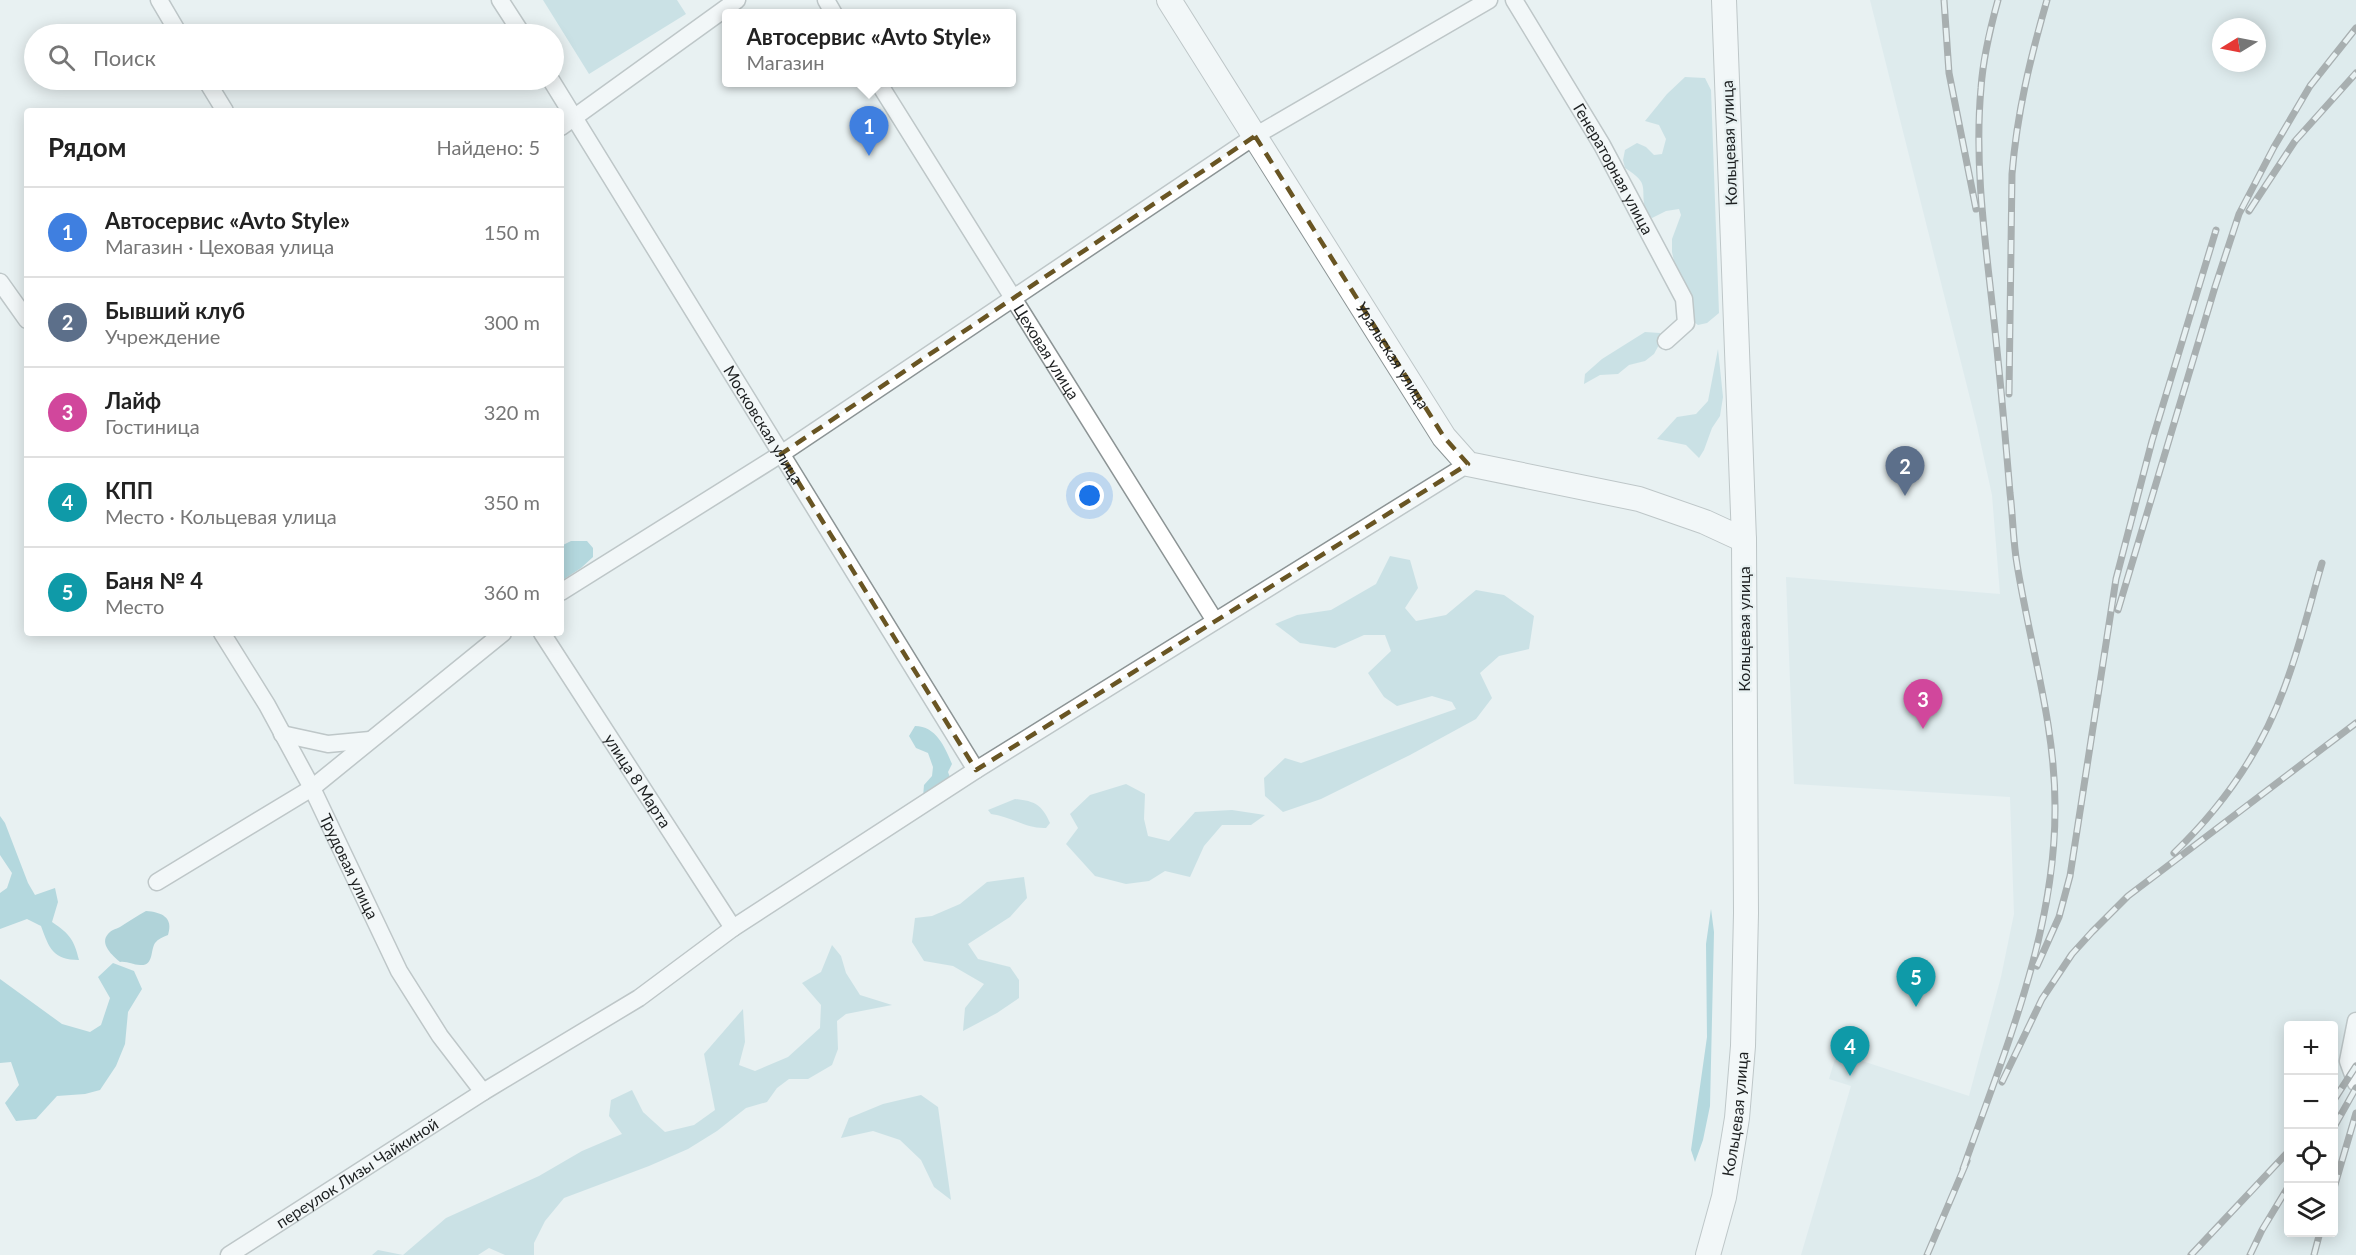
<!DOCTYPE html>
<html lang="ru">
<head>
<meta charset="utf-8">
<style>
	body { margin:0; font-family:Lato,sans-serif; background:#f6f6f6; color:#222 }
	.controls { position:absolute; right:18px; bottom:18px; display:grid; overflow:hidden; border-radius:6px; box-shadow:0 3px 15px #0003 }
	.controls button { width:54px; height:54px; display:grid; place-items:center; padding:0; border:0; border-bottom:2px solid #e0e0e0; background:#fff; color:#222; font:30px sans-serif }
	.compass { position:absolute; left:2212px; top:18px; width:54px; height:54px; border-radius:50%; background:#fff; box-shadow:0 3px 15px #0003; rotate:260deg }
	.you { position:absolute; left:1090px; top:496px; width:21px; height:21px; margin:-15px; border:4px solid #fff; border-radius:50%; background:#1a73e8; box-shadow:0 0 0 9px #1a73e833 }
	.badge { display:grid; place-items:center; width:39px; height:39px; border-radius:50%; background:#7c3aed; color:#fff; font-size:20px; font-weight:700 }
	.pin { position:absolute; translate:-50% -50px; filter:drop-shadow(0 2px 3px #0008) }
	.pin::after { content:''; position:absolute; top:32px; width:21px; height:18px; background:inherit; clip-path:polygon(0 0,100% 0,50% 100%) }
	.popup { position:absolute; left:722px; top:9px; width:294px; height:78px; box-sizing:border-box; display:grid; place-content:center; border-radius:6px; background:#fff; filter:drop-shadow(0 2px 4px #0005); font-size:20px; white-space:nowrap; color:#767676 }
	.popup b { font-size:22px; color:#222 }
	.popup::after { content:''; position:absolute; left:50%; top:100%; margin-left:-12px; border:12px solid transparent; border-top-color:#fff }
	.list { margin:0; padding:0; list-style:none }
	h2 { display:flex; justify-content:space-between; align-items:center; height:78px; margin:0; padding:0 24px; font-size:26px }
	h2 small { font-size:20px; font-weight:400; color:#767676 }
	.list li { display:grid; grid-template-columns:39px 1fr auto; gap:18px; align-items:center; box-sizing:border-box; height:90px; padding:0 24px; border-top:2px solid #e0e0e0 }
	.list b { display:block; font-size:22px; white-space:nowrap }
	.list p { margin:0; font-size:20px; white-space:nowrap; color:#767676 }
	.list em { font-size:20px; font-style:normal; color:#767676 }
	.icon { flex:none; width:33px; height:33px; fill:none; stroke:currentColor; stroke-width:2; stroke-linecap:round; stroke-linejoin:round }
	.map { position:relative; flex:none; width:2356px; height:1255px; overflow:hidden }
	.search { position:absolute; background:#fff; box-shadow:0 3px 15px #0003; left:24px; top:24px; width:540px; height:66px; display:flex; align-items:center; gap:15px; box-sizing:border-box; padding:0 21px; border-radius:33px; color:#767676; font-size:22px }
	.panel { position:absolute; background:#fff; box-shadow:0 3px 15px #0003; left:24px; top:108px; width:540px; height:528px; border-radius:6px }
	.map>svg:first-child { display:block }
	.built { fill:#d2e4e7; fill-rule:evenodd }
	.green { fill:#a7cfd5 }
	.forest { fill:#77bac5 }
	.water { fill:#6db0bb }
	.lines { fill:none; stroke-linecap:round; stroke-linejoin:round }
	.street-casing { stroke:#8c9495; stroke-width:19 }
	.secondary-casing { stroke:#8c9495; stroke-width:26 }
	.street { stroke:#fff; stroke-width:16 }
	.secondary { stroke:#fff; stroke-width:24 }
	.rail-casing { stroke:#5b6061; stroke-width:7 }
	.rail { stroke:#e8f1f2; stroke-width:4.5; stroke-dasharray:14; stroke-linecap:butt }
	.marked { fill:none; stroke:#695523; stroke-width:4.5; stroke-dasharray:12 8; stroke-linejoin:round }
	.labels { text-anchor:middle; stroke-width:4.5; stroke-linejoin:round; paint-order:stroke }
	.street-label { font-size:16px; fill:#1d2021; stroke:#e8f1f2 }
</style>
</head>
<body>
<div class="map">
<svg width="2356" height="1255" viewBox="0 0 2356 1255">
	<rect width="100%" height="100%" fill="#e8f1f2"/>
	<!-- built -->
	<path class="built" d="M 1870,0 L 2356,0 L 2356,1255 L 1801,1255 L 1851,1086 L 1829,1079 L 1835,1059 L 1842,1061 L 1844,1055 L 1969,1096 L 2001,977 L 2014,914 L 2010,797 L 1794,784 L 1786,577 L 2000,594 L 1992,495 L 1977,426 ZM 2221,27 L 2257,27 L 2257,63 L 2221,63 ZM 2288,1026 L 2334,1026 L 2334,1232 L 2288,1232 Z"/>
	<!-- green -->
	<path class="green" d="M 543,0 L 677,0 L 686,14 L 589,74 Z
		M 1685,77 L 1705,78 L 1711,90 L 1719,313 L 1707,323 L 1698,325 L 1679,311 L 1673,295 L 1677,275 L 1672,252 L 1672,239 L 1681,215 L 1679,209 L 1666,211 L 1652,218 L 1646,213 C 1639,187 1652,185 1625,168 L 1623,160 L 1625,150 L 1637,143 L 1646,147 L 1654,155 L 1662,154 L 1666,139 L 1659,125 L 1645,121 L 1667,94 Z
		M 1645,332 L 1660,333 L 1661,341 L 1654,354 L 1645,361 L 1629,365 L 1618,374 L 1600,375 L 1584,384 L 1585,374 L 1602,359 Z
		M 1718,349 L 1723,397 L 1720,416 L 1712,428 L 1704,450 L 1699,458 L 1686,445 L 1657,439 L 1677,417 L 1696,414 L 1708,401 Z
		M 1390,556 L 1410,560 L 1418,588 L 1405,608 L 1416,621 L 1446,615 L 1476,590 L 1504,595 L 1534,616 L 1529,649 L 1499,656 L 1480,673 L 1492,698 L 1476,719 L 1410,755 L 1321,799 L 1283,812 L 1265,796 L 1264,778 L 1285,758 L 1301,763 L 1456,709 L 1452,702 L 1432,696 L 1397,706 L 1384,697 L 1368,673 L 1391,651 L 1385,635 L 1364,635 L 1335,648 L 1300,643 L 1275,624 L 1297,615 L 1331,610 L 1376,584 Z
		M 1126,784 L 1145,794 L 1144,819 L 1148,836 L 1169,841 L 1195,812 L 1232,810 L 1265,815 L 1251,825 L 1222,825 L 1204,846 L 1190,877 L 1165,871 L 1149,881 L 1126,884 L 1095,876 L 1066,844 L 1078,828 L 1070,814 L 1090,795 Z
		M 1015,799 C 1035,801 1042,805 1050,823 L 1046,828 C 1026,829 1010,816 991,814 L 988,810 Z
		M 1024,877 L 1027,898 L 1010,917 L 968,944 L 978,959 L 1010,967 L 1019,980 L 1019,998 L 997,1013 L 963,1031 L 965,1008 L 984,984 L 953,966 L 924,961 L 912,942 L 915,918 L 932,916 L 960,904 L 987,882 Z
		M 832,945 L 841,956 L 846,973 L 860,995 L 892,1005 L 846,1014 L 837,1021 L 838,1049 L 832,1065 L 808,1079 L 789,1079 L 777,1088 L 767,1102 L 746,1108 L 717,1131 L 688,1149 L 649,1166 L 564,1198 L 545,1221 L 534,1243 L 534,1255 L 505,1255 L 489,1248 L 478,1255 L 372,1255 L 378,1250 L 403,1255 L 446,1218 L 539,1176 L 582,1151 L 622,1134 L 609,1116 L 611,1100 L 632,1090 L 643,1112 L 665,1132 L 694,1125 L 715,1110 L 704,1054 L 743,1009 L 745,1042 L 739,1065 L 755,1071 L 788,1057 L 820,1028 L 821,1005 L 802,983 L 821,972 Z
		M 921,1095 L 938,1107 L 951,1200 L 934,1187 L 921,1160 L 900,1140 L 873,1131 L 841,1138 L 849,1118 L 883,1104 Z"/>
	<!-- forest -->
	<path class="forest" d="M 571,541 L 587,541 L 593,548 L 593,557 L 581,568 L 561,581 L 561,546 Z
		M 915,726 C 936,726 945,747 952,764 L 948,772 L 951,780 L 923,797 L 924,785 L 932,776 L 933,767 L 928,753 L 916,748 L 909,736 Z
		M 0,816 L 5,823 L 28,883 L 35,895 L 55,888 L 58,902 L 52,922 C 70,934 74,940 79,960 C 53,960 49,948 41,926 L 27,919 L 0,929 L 0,893 L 7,888 L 12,873 L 0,855 Z
		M 1711,909 L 1714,932 L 1710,1106 L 1703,1140 L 1695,1162 L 1691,1150 L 1707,1037 L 1706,944 Z
		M 113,963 L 134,971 L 142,989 L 128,1012 L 125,1044 L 116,1066 L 100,1090 L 85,1094 L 57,1096 L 36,1119 L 16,1121 L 5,1103 L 19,1085 L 11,1062 L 0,1063 L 0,979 L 62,1024 L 90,1032 L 101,1025 L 110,998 L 98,977 Z"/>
	<!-- water -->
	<path class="water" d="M 146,911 C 161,912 174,917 168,935 C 163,937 158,939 155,943 C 150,951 154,966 140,965 C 133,965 127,961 120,962 C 113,956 99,944 108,934 C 111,930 116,929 120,927 C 129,921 137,916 146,911 Z"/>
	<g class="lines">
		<!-- street casing -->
		<g class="street-casing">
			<g id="street">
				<path d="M 159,0 L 179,34"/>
				<path d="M 500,0 L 522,34"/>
				<path d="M 826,0 L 834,14"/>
				<path id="s1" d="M 1514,0 L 1602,145 L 1684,299 L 1686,323 L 1666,341"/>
				<path d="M 206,80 L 225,111"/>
				<path id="s2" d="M 551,80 L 976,770"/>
				<path id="s3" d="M 878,82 L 1215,621"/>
				<path d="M 561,127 L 737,0"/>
				<path d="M 0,282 L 27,320"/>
				<path d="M 561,592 L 781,454 L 1255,136 L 1489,0"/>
				<path id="s4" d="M 222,633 L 267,705 L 312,788 L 399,971 L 440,1036 L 483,1092"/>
				<path id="s5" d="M 542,633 L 733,928"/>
				<path d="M 282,734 L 328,744 L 370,740"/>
				<path d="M 157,882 L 312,788 L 503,633"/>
				<path d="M 2356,1021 L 2348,1061 L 2356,1083"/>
				<path id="s6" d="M 229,1255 L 483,1092 L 639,998 L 733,928 L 976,770 L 1468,464"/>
			</g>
		</g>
		<!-- secondary casing -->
		<g class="secondary-casing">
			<g id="secondary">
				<path id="s7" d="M 1169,0 L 1444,437 L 1468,464 L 1639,499 L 1705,522 L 1744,540"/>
				<path id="s8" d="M 1708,1255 L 1724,1197 L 1737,1118 L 1743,1046 L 1746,913 L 1744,540 L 1724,0"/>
			</g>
		</g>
		<!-- street -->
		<use href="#street" class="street"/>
		<!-- secondary -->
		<use href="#secondary" class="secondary"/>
		<!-- rail casing -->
		<g class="rail-casing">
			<path id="rail" d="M 1944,0 L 1949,73 L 1976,209
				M 2249,211 L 2295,141 L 2356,73
				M 2009,394 L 2012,174 C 2017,113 2030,59 2047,0
				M 2118,610 L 2215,287 L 2239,214 L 2274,147 L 2310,86 L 2356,28
				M 2174,853 C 2223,806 2262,750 2285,686 C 2300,646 2310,604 2322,563
				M 2037,966 L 2059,917 L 2070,876 L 2116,579 L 2152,441 L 2216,230
				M 2002,1082 L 2042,999 L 2072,954 L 2092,932 L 2128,896 L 2356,723
				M 2334,1100 L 2356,1066
				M 2334,1127 L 2356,1088
				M 1963,1169 C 2004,1052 2056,932 2055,806 C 2055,723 2030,646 2017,564 C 2013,541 2013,517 2010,493 C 2006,445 2002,398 1997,350 C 1989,264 1973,175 1981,88 C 1983,58 1990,29 1998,0
				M 2334,1188 L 2356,1113
				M 1927,1255 L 1967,1161
				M 2191,1255 L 2288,1152
				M 2250,1255 L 2262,1230 L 2288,1187
				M 2314,1255 L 2320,1232"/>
		</g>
		<!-- rail -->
		<use href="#rail" class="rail"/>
	</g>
	<!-- marked area -->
	<path d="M0 0H2356V1255H0ZM 1255,136 L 1444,437 L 1468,464 L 976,770 L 781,454 Z" fill="#e8f1f2" fill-opacity=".55" fill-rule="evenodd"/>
	<path class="marked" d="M 1255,136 L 1444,437 L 1468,464 L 976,770 L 781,454 Z"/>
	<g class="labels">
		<!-- street labels -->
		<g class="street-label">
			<text transform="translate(1729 143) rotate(-92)" y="6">Кольцевая улица</text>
			<text dy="6" stroke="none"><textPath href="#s1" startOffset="196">Генераторная улица</textPath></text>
			<text dy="6" stroke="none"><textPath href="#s3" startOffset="318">Цеховая улица</textPath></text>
			<text dy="6" stroke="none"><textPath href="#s7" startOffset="420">Уральская улица</textPath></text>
			<text dy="6" stroke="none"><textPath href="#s2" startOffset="405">Московская улица</textPath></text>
			<text transform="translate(1744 629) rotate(-90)" y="6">Кольцевая улица</text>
			<text dy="6" stroke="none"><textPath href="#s5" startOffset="176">улица 8 Марта</textPath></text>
			<text dy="6" stroke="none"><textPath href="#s4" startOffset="266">Трудовая улица</textPath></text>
			<text dy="6" stroke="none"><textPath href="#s8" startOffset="144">Кольцевая улица</textPath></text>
			<text dy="6" stroke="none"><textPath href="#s6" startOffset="152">переулок Лизы Чайкиной</textPath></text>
		</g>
	</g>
</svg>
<div class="controls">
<button>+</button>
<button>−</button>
<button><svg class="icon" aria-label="locate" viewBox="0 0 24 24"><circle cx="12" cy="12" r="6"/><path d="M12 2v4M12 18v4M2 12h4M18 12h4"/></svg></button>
<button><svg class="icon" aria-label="layers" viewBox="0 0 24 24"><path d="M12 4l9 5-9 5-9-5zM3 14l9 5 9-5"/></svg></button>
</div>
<svg class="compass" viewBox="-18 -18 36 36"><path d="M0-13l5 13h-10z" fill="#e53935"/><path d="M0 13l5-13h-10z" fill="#767676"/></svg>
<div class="you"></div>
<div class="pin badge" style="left:869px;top:156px;background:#3f7fe0">1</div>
<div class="popup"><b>Автосервис «Avto Style»</b>Магазин</div>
<div class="pin badge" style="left:1905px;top:496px;background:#5c6f8a">2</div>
<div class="pin badge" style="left:1923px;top:729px;background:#d1479c">3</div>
<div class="pin badge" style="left:1850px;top:1076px;background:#0f9aa8">4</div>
<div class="pin badge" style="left:1916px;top:1007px;background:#0f9aa8">5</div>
<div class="search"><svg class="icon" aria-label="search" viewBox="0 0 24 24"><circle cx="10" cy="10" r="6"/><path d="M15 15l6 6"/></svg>Поиск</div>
<section class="panel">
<h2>Рядом<small>Найдено: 5</small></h2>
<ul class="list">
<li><span class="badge" style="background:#3f7fe0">1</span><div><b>Автосервис «Avto Style»</b><p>Магазин · Цеховая улица</p></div><em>150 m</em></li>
<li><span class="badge" style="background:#5c6f8a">2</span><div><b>Бывший клуб</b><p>Учреждение</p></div><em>300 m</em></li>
<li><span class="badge" style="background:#d1479c">3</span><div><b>Лайф</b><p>Гостиница</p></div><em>320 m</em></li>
<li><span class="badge" style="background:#0f9aa8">4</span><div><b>КПП</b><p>Место · Кольцевая улица</p></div><em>350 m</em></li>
<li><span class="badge" style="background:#0f9aa8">5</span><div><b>Баня № 4</b><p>Место</p></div><em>360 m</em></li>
</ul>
</section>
</div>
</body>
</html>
